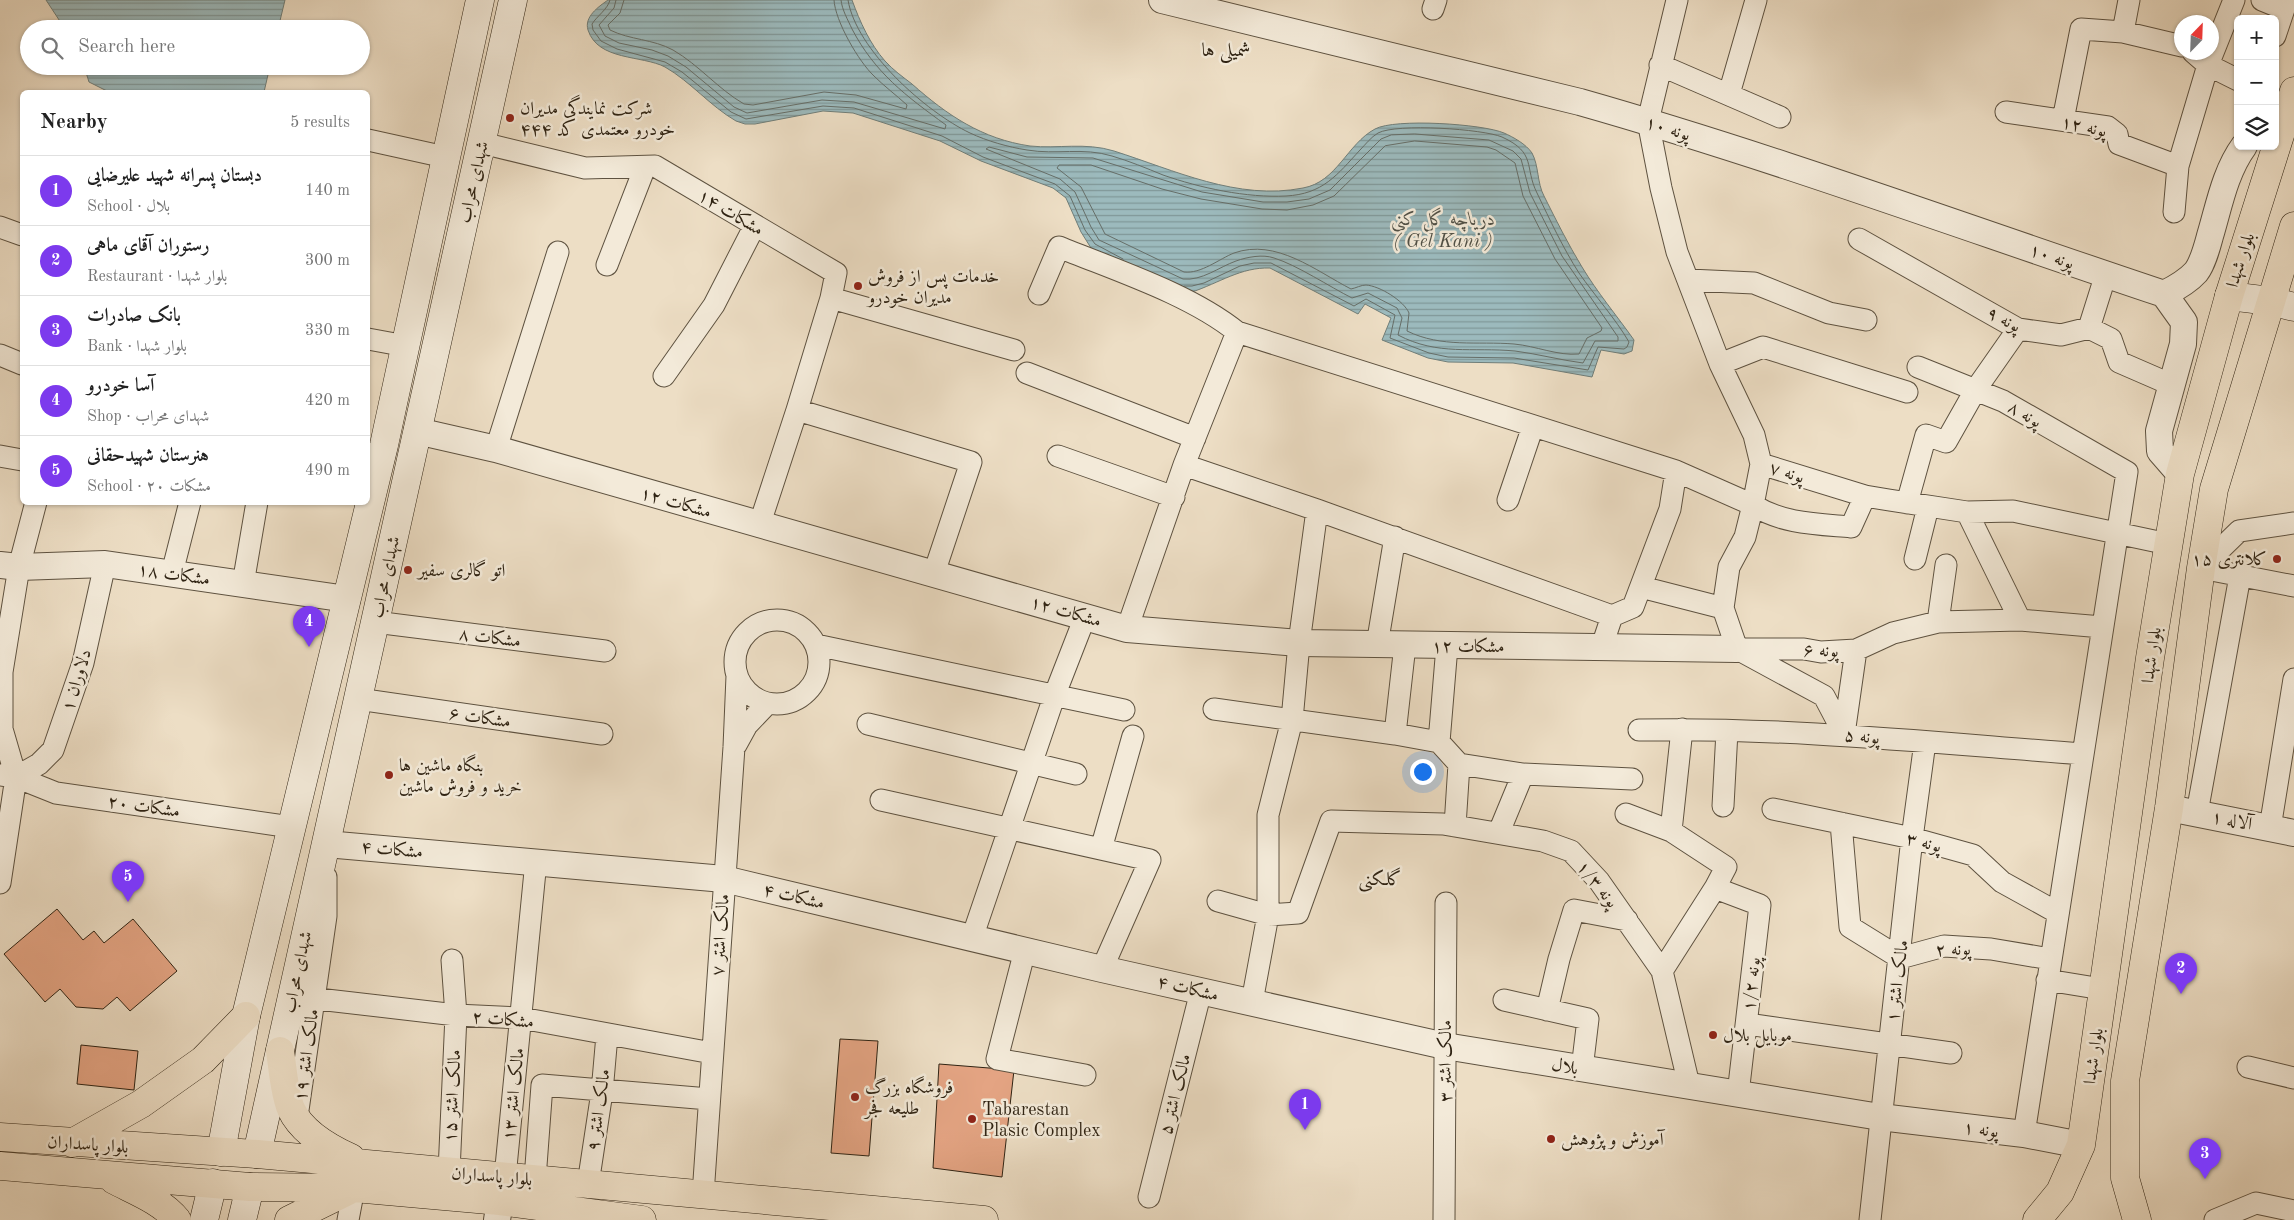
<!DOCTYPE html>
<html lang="en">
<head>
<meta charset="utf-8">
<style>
	body { margin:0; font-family:"Old Standard TT",Amiri,serif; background:#f2f2f2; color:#222 }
	.controls { position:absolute; right:15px; top:15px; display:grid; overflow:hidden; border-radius:8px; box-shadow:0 1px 4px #0004 }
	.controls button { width:45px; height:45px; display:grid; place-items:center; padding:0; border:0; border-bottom:1px solid #e0e0e0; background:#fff; color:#222; font:25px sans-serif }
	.compass { position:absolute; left:2174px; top:15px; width:45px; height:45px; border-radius:50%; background:#fff; box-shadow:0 1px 4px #0004; rotate:23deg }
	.you { position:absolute; left:1422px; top:771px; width:18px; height:18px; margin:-12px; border:4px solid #fff; border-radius:50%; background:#1a73e8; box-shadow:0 0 0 8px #1a73e833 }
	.badge { display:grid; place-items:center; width:32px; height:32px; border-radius:50%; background:#7c3aed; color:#fff; font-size:16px; font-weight:700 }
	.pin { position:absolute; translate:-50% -41px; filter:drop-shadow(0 1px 2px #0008) }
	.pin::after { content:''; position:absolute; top:26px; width:18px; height:15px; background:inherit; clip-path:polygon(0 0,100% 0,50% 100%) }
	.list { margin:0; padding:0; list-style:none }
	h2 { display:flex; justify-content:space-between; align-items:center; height:65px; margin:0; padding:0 20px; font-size:21px }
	h2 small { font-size:16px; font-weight:400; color:#767676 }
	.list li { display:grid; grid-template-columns:32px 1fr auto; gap:15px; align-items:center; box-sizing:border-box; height:70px; padding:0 20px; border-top:1px solid #e0e0e0 }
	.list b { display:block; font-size:19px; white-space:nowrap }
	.list p { margin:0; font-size:16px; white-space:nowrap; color:#767676 }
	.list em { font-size:16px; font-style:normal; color:#767676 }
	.icon { flex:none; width:28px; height:28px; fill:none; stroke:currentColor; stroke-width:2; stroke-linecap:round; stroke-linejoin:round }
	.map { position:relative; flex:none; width:2294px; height:1220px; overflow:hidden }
	.search { position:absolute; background:#fff; box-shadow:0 1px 4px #0004; left:20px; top:20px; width:350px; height:55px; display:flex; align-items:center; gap:12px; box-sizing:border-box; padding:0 18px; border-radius:28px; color:#767676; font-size:19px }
	.panel { position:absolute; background:#fff; box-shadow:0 1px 4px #0004; left:20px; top:90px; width:350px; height:415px; border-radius:8px }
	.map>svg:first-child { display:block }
	.water { fill:url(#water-rules); stroke:#707e79 }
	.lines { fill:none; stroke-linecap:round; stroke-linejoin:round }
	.shore { stroke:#666e68; stroke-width:1 }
	.building { fill:#e4a483; stroke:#2f2313 }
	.minor-casing { stroke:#5e5240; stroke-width:23 }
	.tertiary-casing { stroke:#5e5240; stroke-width:28 }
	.secondary-casing { stroke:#2f2313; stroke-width:29 }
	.primary-casing { stroke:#2f2313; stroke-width:29 }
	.minor { stroke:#f3ead9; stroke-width:21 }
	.tertiary { stroke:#f3ead9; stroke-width:26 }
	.secondary { stroke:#f3ead9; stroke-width:28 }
	.primary { stroke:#eddec5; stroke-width:28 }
	.poi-dot { fill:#8f2418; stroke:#f3ead9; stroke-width:2 }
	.labels { text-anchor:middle; stroke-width:5; stroke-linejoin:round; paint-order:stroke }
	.poi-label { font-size:18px; fill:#2f2313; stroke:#f3ead9; text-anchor:start }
	.street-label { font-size:18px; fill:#2f2313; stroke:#f3ead9 }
	.neighbourhood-label { font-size:19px; fill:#2f2313; stroke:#f3ead9 }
	.water-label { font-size:19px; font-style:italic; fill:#505046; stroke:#f3ead9 }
</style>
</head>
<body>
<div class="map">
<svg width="2294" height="1220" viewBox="0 0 2294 1220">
	<defs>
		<pattern id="water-rules" width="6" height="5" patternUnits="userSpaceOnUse" patternTransform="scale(1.25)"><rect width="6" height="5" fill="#9cbabd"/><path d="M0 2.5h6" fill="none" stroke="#809798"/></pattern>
	</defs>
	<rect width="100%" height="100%" fill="#eddec5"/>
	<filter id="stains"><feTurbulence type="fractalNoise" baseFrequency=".004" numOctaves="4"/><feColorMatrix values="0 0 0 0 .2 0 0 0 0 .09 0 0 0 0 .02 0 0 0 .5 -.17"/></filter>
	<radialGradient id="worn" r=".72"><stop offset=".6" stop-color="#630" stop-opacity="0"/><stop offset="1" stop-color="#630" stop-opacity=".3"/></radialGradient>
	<!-- water -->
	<path class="water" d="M 46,0 L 285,0 L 278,29 L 65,29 Z
		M 608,0 L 852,0 C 860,22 870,44 885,61 C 893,70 903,77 912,84 C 947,115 982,139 1030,146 C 1058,149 1085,142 1114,151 C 1174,170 1238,201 1303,188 C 1337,182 1347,144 1375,129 C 1395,118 1483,124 1504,133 C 1513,137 1526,144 1532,153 C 1539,166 1537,183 1544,196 C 1556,220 1568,244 1582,267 C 1597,292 1617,316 1634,340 L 1632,351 L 1624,354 L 1601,350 L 1592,377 L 1513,363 L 1448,362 L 1428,358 L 1382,340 L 1391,318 L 1365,304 L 1358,314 L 1270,268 C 1241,267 1219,283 1192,292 L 1106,257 L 1091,248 L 1081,232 L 1066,198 L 1053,188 L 981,161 L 940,141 L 853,113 L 823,111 L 755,124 L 745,124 L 736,121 C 710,106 691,82 665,67 C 642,55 598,61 588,30 C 584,17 598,7 608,0 Z
		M 84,66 L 270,66 L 264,92 L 109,92 L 89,82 Z"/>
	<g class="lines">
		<!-- shore -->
		<path class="shore" d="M 610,0 C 608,9 597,16 592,24 L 593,30 L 601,41 L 617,49 L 665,62 L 682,72 L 731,112 L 746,119 L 823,106 L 854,108 L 942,136 L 983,157 L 1055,184 L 1070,196 L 1085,230 L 1095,244 L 1123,259
			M 616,0 L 614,8 L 599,25 L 605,36 L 619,43 L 652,50 L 668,56 L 686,67 L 734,107 L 747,113 L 822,100 L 854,102 L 945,129 L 946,125 C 906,96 875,73 852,29 C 848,20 842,10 841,0
			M 624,0 L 620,13 L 608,25 L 610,30 C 630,40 653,39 673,50 C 699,65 718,89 744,104 L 753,105 L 824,92 L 856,95 L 906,109 L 907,105 C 896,95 884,86 874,76 C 859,62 835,21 834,0
			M 848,0 C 856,50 926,112 970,133 C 987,141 1008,147 1027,150 C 1056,155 1083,147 1112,156 C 1129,161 1146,168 1163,175 C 1200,188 1247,198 1286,196 C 1323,194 1337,175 1360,150 C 1365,145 1371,137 1378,133 C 1397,123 1483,129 1502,137 C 1537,153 1524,167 1537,193 C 1550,220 1563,248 1579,273 C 1595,296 1615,318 1629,342 L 1627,347 L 1624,349 L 1598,347 L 1588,370 L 1514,358 L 1448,357 L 1429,353 L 1390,338 L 1395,315 L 1366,299 L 1354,306 L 1271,263 L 1254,263 L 1240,266 L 1204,283 L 1192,286 L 1184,286
			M 1415,134 L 1489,140 L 1513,151 L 1521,159 L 1530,193 L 1562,256 L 1618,337 L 1618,341 L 1595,341 L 1583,363 C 1560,360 1538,354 1515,351 C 1472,347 1438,356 1398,335 L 1402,318 L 1397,308 L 1368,293 L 1352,298 C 1330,287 1297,265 1274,258 C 1263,254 1247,257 1236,261 C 1219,267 1202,281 1183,279 L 1099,240 L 1091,227 L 1075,192 L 1060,179 L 986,149 L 989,147 L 1027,157 L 1093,158 L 1202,192 L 1263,202 L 1287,202 L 1309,199 L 1330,190 L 1381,139 L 1391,135 Z
			M 1415,141 L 1487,147 L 1496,150 L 1515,163 L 1523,196 L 1555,259 L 1602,328 L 1601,331 L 1587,338 L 1579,354 C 1558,356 1536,346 1514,344 C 1477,341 1442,348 1407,331 L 1409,313 C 1404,301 1380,286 1366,285 C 1361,285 1356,288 1351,289 C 1316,271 1276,238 1234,253 C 1219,259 1201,274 1184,272 L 1105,234 L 1081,187 L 1057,168 L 1059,165 L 1091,165 L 1162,189 L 1201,199 L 1262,209 L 1287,210 L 1313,205 L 1334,196 L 1385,146 Z"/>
	</g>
	<!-- building -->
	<path class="building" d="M 57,909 L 83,940 L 94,931 L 104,943 L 133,919 L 177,971 L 130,1011 L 117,997 L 103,1009 L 76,1007 L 60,989 L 45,1002 L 4,954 Z
		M 840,1039 L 878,1041 L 869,1156 L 831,1153 Z
		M 81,1045 L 138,1051 L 134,1090 L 77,1084 Z
		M 939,1064 L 1014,1070 L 1002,1177 L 933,1168 Z"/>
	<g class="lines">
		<!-- minor casing -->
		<g class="minor-casing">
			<path id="minor" d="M 1677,0 L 1648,121 L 1661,188 L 1677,252 L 1720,364 L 1754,435 L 1761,464 L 1865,496 L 1889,500 L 1967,512 L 2013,511 L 2168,544
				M 2262,0 L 2284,9
				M 1433,9 L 1436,0
				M 2123,32 L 2129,0
				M 2275,36 L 2287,0
				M 2193,52 L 2208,65 L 2238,80
				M 1660,65 L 1780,117
				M 1729,94 L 1756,0
				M 2006,112 L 2108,127 L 2117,134 L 2119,144 L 2178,166
				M 2063,120 L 2081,29 L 2123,32 L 2182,46
				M 368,140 L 445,157
				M 482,143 L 585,168 L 655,166 L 836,273 L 831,298 L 797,410
				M 2174,212 L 2178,166 L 2208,65 L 2234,0
				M 0,227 L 22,235
				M 1859,239 L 2018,329 L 2061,335 L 2089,328 L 2111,339 L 2119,362 L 2172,385
				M 607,265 L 645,167
				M 1689,280 L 1754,283 L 1829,313 L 1866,320
				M 1039,294 L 1059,247 C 1115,270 1190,294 1237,332
				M 831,298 L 1014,350
				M 2089,328 L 2106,274
				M 368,339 L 406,346
				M 0,355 L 22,364
				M 1720,364 L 1763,347 L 1907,392
				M 1918,367 L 2003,401 L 2127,472 L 2024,1134
				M 1027,373 L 1195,438
				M 664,376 L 714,305 L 754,227
				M 496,449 L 558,252
				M 0,456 L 22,460
				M 1058,456 L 1174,497
				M 1761,464 L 1753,505 C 1783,524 1817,524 1851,527 L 1865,496
				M 1184,465 L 1317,510 L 1612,616 L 1602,646
				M 1508,500 L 1533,426
				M 1907,503 L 1926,435 L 1946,442 L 1976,389 L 2018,329
				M 1967,512 L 2020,620
				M 759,526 L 797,410 L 971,462 L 934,573
				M 1915,559 L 1928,507
				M 2201,568 L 2239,531 L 2294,523
				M 2201,568 L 2294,586
				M 172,573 L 190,502
				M 243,584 L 257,502
				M 1641,587 L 1723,608
				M 1612,616 L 1633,607 L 1670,509 L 1676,471
				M735 662a42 42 0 1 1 84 0a42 42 0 1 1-84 0Z
				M 375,622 L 605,651
				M 1938,622 L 1946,565
				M 1127,629 L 1184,465 L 1237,332 L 1676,471 L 1753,505 L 1745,537 L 1729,567 L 1723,608 L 1737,649
				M 816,645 L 1124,710
				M 1377,645 L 1395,537
				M 1737,649 L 1804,649 L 1821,652 L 1856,650 L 1893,633 L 1938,622 L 2020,620 L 2102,627
				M 1739,650 L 1824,696 L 1844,734
				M 358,699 L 602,734
				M 1214,709 L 1395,734 L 1439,742 L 1459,764 L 1523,774 L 1499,832
				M 868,724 L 1076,774
				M 1639,730 C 1787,727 1936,743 2083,754
				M 1395,734 L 1405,645
				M 1844,734 L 1856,650
				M 1439,742 L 1447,646
				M 736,745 L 747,725 L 767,704
				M 1523,774 L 1632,779
				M 0,775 L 16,777 L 56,793 L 291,827
				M 16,777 L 39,764 L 53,750 L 83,663 L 105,564
				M 881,800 L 1150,860 L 1102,969
				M 1723,806 L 1727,731
				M 1773,809 L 1912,838 L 1973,855 L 2002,882 L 2058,913
				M 2197,813 L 2240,576
				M 1626,814 L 1671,831 L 1726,867 L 1715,888
				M 1841,823 L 1850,927 L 1900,958 L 1944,946 L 1991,949 L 2050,959
				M 1455,826 L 1459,764
				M 2270,828 L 2294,679
				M 1671,831 L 1682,729
				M 1101,849 L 1133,736
				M 0,883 L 16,777 L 2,729 L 2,672 L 19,567 L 36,502
				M 1218,901 L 1268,915 L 1298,913 L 1331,821 L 1443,824 L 1543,841 L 1571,851 L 1599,881 L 1662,971 L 1689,1085
				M 972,938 L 1055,694 L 1085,617
				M 1025,950 L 997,1059 L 1085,1075
				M 1662,971 L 1715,888 L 1760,905 L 1738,1094
				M 2047,980 L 2102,989
				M 292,996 L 456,1015 L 521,1018 L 712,1053
				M 1504,1000 L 1588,1019 L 1582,1069
				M 1252,1002 L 1268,915 L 1268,815 L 1292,720 L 1299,643 L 1317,510
				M 1547,1010 L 1559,959 L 1574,910 L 1627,920
				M 1747,1024 L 1951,1053
				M 2248,1067 L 2294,1078
				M 297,1117 L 326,916 L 326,877
				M 449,1172 L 456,1015 L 452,960
				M 505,1177 L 536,861
				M 535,1179 L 542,1085 L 709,1099
				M 588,1184 L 602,1092 L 607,1035
				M 703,1195 L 734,747 L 737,676
				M 1149,1197 L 1201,991
				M 348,1220 L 354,1188
				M 1444,1220 L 1446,903
				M 1870,1220 L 1912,838 L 1925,742
				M 2215,1220 L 2256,1203 L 2294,1211"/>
		</g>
		<!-- tertiary casing -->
		<g class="tertiary-casing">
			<path id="tertiary" d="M 1162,0 L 1580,102 C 1777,158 1969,229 2164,294 L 2184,322 L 2183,344 L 2159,431 L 2160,451 L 2180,474
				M 2164,294 C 2176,288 2187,282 2196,272 C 2203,263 2207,247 2210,236 C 2219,206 2225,172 2244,146
				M 417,431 L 496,449 L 1127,629 L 1299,643 L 1737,649
				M 0,565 L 19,567 L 105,564 L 347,599
				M 2169,808 L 2294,833
				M 326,844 L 724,879 L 1102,969 L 1445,1046 L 1880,1117 L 2024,1134 L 2081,1145
				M 497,1220 L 500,1201"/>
		</g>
		<!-- secondary casing -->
		<g class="secondary-casing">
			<path id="secondary" d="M 2229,296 L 2270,301 L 2294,307
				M 221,1152 L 246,1016 L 384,445 L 480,0
				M 257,1154 L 513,0
				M 204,1220 L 213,1183
				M 242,1220 L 250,1187"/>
		</g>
		<!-- primary casing -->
		<g class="primary-casing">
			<path id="primary" d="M 280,1051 C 283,1070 284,1092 291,1109 C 302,1133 329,1148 351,1158
				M 0,1137 L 257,1154 L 984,1220
				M 72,1143 L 141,1104 L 203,1060 L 246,1016
				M 0,1166 L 250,1187 L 354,1188 L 500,1201 L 642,1220
				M 114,1180 C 135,1191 162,1201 177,1220
				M 289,1220 L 348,1191
				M 2037,1220 L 2060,1192 L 2081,1145 L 2150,658 L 2180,474 L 2229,296 L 2294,91
				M 2137,1220 L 2125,1178 L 2125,1081 L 2169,808 L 2201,568 L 2214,489 L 2294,226"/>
		</g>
		<!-- minor -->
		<use href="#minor" class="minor"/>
		<!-- tertiary -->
		<use href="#tertiary" class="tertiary"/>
		<!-- secondary -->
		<use href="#secondary" class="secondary"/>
		<!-- primary -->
		<use href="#primary" class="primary"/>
	</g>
	<!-- markers -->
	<g class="poi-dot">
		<circle cx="510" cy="118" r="5"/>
		<circle cx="858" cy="286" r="5"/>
		<circle cx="2277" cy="559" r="5"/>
		<circle cx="408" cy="570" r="5"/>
		<circle cx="389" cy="775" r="5"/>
		<circle cx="1713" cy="1035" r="5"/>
		<circle cx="855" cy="1097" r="5"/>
		<circle cx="972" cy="1119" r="5"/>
		<circle cx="1551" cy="1139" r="5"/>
	</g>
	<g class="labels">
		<!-- poi labels -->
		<g class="poi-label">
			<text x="520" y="114">شرکت نمایندگی مدیران<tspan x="520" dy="21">خودرو معتمدی کد ۴۴۴</tspan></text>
			<text x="868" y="282">خدمات پس از فروش<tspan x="868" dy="21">مدیران خودرو</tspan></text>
			<text x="2267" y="565" text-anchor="end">کلانتری ۱۵</text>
			<text x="418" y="576">اتو گالری سفیر</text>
			<text x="399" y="771">بنگاه ماشین ها<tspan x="399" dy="21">خرید و فروش ماشین</tspan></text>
			<text x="1723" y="1041">موبایل بلال</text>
			<text x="865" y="1093">فروشگاه بزرگ<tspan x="865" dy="21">طلیعه فجر</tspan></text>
			<text x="982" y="1115">Tabarestan<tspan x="982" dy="21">Plasic Complex</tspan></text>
			<text x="1561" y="1145">آموزش و پژوهش</text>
		</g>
		<!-- street labels -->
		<g class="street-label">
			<text transform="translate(2084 126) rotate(12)" y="6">پونه ۱۲</text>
			<text transform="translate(1668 128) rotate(17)" y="6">پونه ۱۰</text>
			<text transform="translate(473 182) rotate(-77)" y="6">شهدای محراب</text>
			<text transform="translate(731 212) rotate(31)" y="6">مشکات ۱۴</text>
			<text transform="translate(2052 256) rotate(19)" y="6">پونه ۱۰</text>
			<text transform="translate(2240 260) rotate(-72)" y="6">بلوار شهدا</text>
			<text transform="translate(2004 319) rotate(27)" y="6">پونه ۹</text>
			<text transform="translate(2025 414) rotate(30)" y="6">پونه ۸</text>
			<text transform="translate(1787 472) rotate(17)" y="6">پونه ۷</text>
			<text transform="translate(676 502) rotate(16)" y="6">مشکات ۱۲</text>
			<text transform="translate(174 574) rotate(8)" y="6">مشکات ۱۸</text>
			<text transform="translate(385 577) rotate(-78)" y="6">شهدای محراب</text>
			<text transform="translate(1066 611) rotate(16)" y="6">مشکات ۱۲</text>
			<text transform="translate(490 637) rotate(7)" y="6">مشکات ۸</text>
			<text x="1468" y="652">مشکات ۱۲</text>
			<text transform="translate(1821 650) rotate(2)" y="6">پونه ۶</text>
			<text transform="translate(2151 655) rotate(-82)" y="6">بلوار شهدا</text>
			<text transform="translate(76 680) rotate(-73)" y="6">دلاوران ۱</text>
			<text transform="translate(480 717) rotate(8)" y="6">مشکات ۶</text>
			<text transform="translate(1862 736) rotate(5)" y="6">پونه ۵</text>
			<text transform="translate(144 806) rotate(8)" y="6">مشکات ۲۰</text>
			<text transform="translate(2232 820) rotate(11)" y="6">آلاله ۱</text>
			<text transform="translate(1924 842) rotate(14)" y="6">پونه ۳</text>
			<text transform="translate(392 849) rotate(5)" y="6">مشکات ۴</text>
			<text transform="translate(1598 884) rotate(51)" y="6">پونه ۱/۳</text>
			<text transform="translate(794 896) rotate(13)" y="6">مشکات ۴</text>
			<text transform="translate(720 935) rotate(-86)" y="6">مالک اشتر ۷</text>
			<text transform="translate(1953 949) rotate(-2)" y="6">پونه ۲</text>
			<text transform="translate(297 972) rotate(-78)" y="6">شهدای محراب</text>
			<text transform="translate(1897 981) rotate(-83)" y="6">مالک اشتر ۱</text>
			<text transform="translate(1751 984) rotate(-84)" y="6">پونه ۱/۲</text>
			<text transform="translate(1188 988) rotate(13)" y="6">مشکات ۴</text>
			<text transform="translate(503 1019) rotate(5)" y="6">مشکات ۲</text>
			<text transform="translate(306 1055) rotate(-82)" y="6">مالک اشتر ۱۹</text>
			<text transform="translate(2093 1056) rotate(-82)" y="6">بلوار شهدا</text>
			<text transform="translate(1445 1061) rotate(-90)" y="6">مالک اشتر ۳</text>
			<text transform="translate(1565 1066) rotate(10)" y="6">بلال</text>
			<text transform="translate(513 1094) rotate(-84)" y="6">مالک اشتر ۱۳</text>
			<text transform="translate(1175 1094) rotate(-76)" y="6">مالک اشتر ۵</text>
			<text transform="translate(452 1096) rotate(-87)" y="6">مالک اشتر ۱۵</text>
			<text transform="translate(598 1110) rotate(-82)" y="6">مالک اشتر ۹</text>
			<text transform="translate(1981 1129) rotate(7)" y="6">پونه ۱</text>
			<text transform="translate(88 1144) rotate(4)" y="6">بلوار پاسداران</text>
			<text transform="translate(492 1176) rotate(5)" y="6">بلوار پاسداران</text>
		</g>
		<!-- neighbourhood labels -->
		<g class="neighbourhood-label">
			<text x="1226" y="56">شمیلی ها</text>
			<text x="1380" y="885">گلکنی</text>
		</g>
		<!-- water labels -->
		<g class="water-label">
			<text x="1443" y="225">دریاچه گل کنی<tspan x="1443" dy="22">( Gel Kani )</tspan></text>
		</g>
	</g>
	<rect width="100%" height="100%" filter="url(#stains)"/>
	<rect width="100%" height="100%" fill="url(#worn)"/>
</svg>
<div class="controls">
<button>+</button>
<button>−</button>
<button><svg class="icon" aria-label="layers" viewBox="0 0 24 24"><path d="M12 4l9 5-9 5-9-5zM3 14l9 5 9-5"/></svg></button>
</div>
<svg class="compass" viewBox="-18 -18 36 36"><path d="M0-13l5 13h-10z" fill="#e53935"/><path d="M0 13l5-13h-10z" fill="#767676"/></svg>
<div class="you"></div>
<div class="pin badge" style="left:1305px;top:1130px">1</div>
<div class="pin badge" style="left:2181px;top:994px">2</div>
<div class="pin badge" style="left:2205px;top:1179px">3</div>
<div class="pin badge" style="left:309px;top:647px">4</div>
<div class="pin badge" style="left:128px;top:902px">5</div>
<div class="search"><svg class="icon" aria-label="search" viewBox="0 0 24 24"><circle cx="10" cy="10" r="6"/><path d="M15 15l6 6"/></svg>Search here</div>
<section class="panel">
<h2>Nearby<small>5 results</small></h2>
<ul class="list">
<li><span class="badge">1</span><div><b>دبستان پسرانه شهید علیرضایی</b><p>School · بلال</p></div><em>140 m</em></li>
<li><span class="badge">2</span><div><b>رستوران آقای ماهی</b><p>Restaurant · بلوار شهدا</p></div><em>300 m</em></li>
<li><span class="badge">3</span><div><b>بانک صادرات</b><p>Bank · بلوار شهدا</p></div><em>330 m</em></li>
<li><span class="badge">4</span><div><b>آسا خودرو</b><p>Shop · شهدای محراب</p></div><em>420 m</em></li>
<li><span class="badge">5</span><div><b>هنرستان شهیدحقانی</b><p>School · مشکات ۲۰</p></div><em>490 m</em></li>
</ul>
</section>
</div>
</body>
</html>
